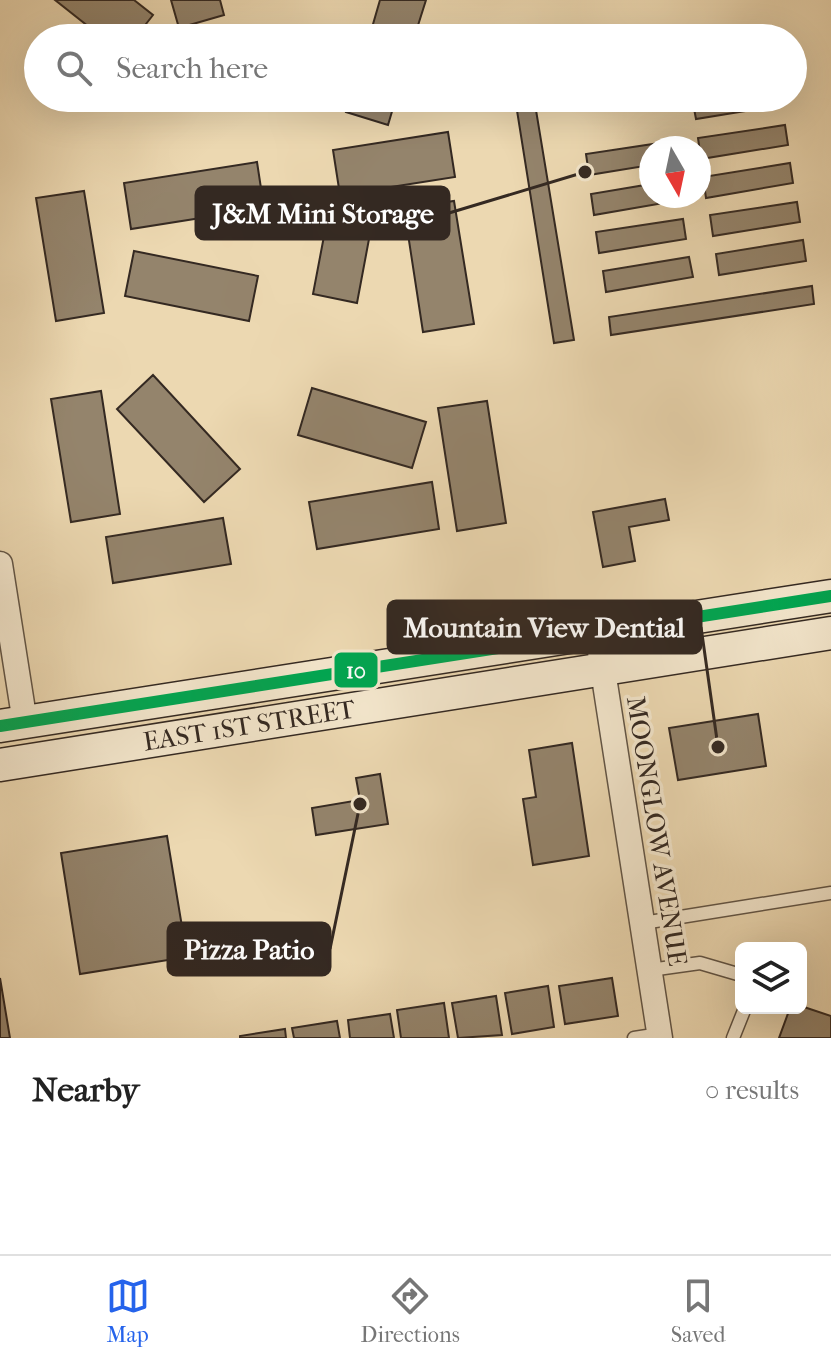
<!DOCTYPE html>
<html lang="en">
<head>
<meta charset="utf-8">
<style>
	body { margin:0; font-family:"IM FELL French Canon",serif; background:#f6f6f6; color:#222 }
	.controls { position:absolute; right:24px; bottom:24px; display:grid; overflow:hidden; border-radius:12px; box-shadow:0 8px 32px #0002 }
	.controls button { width:72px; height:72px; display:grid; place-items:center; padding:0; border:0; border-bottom:2px solid #e0e0e0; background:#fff; color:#222; font:40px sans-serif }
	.compass { position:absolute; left:639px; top:136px; width:72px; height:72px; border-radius:50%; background:#fff; box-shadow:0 8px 32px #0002; rotate:171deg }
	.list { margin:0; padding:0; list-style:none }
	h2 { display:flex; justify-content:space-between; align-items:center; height:104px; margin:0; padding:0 32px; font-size:34px }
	h2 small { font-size:26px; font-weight:400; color:#767676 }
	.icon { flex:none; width:44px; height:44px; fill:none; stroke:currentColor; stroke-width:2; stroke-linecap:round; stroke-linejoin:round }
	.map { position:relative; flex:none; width:831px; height:1038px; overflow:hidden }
	.search { position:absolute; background:#fff; box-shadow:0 8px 32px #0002; left:24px; right:24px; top:24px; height:88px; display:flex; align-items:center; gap:20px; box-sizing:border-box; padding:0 28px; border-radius:44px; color:#767676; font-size:30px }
	.sheet { height:216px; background:#fff }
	nav { display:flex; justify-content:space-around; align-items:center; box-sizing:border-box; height:112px; border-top:2px solid #e0e0e0; background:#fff; font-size:22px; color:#767676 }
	nav a { display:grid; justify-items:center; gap:4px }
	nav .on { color:#2563eb }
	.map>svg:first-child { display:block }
	.building { fill:#94846c; stroke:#342922; stroke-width:2 }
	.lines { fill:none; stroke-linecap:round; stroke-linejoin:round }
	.lane-casing { stroke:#625546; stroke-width:15 }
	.street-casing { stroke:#625546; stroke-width:27 }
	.secondary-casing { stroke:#342922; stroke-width:35 }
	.lane { stroke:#f3e6cc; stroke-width:12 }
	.street { stroke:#f3e6cc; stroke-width:24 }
	.secondary { stroke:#f3e6cc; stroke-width:32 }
	.bus-1-casing { stroke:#f3e6cc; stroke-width:18 }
	.bus-1 { stroke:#00a651; stroke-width:12 }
	.labels { text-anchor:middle; stroke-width:7; stroke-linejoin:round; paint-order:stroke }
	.street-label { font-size:26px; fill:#342922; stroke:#f3e6cc }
	.leader { fill:none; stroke:#342922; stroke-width:3 }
	.callout-dot { fill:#342922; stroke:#f3e6cc; stroke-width:3 }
	.callout { fill:#342922; stroke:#342922; stroke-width:3 }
	.callout-label { font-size:28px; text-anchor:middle; font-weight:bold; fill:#fff }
	.line-badge { stroke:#f3e6cc; stroke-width:3 }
	.badge-label { font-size:22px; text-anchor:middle; font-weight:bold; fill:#fff }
</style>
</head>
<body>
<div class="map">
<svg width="831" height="1038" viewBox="0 0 831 1038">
	<rect width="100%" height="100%" fill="#ecd8b1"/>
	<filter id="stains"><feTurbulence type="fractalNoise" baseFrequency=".0025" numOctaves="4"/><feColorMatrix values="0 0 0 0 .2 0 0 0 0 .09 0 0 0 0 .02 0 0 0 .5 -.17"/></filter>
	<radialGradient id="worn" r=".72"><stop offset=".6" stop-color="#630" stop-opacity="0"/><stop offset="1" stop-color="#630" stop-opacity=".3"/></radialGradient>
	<!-- building -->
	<path class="building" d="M 55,0 L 134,0 L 153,15 L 135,38 L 103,38 Z
		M 171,0 L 220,0 L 224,15 L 179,28 Z
		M 380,0 L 426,0 L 414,38 L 369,38 Z
		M 350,98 L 396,98 L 388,125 L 346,112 Z
		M 515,98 L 534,98 L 574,340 L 554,343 Z
		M 692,98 L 781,98 L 782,105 L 696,119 Z
		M 785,125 L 788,145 L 701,159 L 698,138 Z
		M 448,132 L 455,177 L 340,195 L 333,150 Z
		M 673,141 L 674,148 L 651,148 L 651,165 L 589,175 L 586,154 Z
		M 257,162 L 264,208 L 131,229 L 124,183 Z
		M 790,163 L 793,183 L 706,198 L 703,177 Z
		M 651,184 L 651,196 L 680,196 L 681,200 L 594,215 L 591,194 Z
		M 84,191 L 104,313 L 56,321 L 36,198 Z
		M 454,201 L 474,324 L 423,332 L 404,208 Z
		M 797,202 L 800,222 L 713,236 L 710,215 Z
		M 328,215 L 372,223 L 357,303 L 313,294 Z
		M 683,219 L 686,239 L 599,253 L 596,232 Z
		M 803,240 L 806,261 L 719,275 L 716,254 Z
		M 134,251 L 258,276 L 249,321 L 125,296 Z
		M 689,257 L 693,277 L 606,292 L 603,271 Z
		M 812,286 L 814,304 L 611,335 L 609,317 Z
		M 153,375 L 240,469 L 204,502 L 117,409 Z
		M 312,388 L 426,422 L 412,468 L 298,435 Z
		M 101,391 L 120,514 L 71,522 L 51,399 Z
		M 487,401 L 506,523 L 457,531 L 438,408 Z
		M 432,482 L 439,529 L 317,549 L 309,502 Z
		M 665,499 L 669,520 L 629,527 L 635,561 L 603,567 L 593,512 Z
		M 223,518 L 231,564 L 113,583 L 106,537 Z
		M 758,714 L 766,766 L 678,780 L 669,728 Z
		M 572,743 L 589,856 L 533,865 L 523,799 L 536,797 L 529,750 Z
		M 380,774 L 388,824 L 316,835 L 312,808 L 360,800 L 356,778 Z
		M 167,836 L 187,957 L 80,974 L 61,853 Z
		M 0,978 L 10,1038 L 0,1038 Z
		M 612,978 L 618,1016 L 565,1024 L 559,986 Z
		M 548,986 L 554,1027 L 512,1034 L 505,993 Z
		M 496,996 L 502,1035 L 458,1038 L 452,1003 Z
		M 444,1003 L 449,1038 L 401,1038 L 397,1010 Z
		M 801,1006 L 831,1016 L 831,1038 L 779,1038 L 790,1008 Z
		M 390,1014 L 394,1038 L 350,1038 L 348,1020 Z
		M 337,1021 L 340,1038 L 294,1038 L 292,1028 Z
		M 285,1029 L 286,1038 L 240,1038 L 240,1036 Z"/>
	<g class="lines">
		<!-- lane casing -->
		<g class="lane-casing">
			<path id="lane" d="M 643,923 L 831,893
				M 650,970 L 700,963 L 741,975
				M 634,1038 L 660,1034
				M 733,1038 L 745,1008"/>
		</g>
		<!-- street casing -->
		<g class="street-casing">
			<path id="street" d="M 0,564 L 25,723
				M 597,632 L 660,1038"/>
		</g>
		<!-- secondary casing -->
		<g class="secondary-casing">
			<path id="secondary" d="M 0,726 L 831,596
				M 0,765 L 831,633"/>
		</g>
		<!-- lane -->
		<use href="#lane" class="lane"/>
		<!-- street -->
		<use href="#street" class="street"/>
		<!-- secondary -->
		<use href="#secondary" class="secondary"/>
		<!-- bus-1 casing -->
		<g class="bus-1-casing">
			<path id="bus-1" d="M 0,726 L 831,596"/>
		</g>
		<!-- bus-1 -->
		<use href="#bus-1" class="bus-1"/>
	</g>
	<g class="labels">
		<!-- street labels -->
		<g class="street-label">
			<text transform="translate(249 725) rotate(-9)" y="9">EAST 1ST STREET</text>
			<text transform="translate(657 831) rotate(81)" y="9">MOONGLOW AVENUE</text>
		</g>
	</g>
	<!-- callouts -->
	<path class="leader" d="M585 172L449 213M718 747L701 627M360 804L330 949"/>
	<g class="callout-dot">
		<circle cx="585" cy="172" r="8"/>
		<circle cx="718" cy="747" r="8"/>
		<circle cx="360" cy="804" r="8"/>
	</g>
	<g class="callout">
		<rect x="196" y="187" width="253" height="52" rx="8"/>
		<rect x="388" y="601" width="313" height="52" rx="8"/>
		<rect x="168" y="923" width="162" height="52" rx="8"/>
	</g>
	<g class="callout-label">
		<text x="323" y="223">J&amp;M Mini Storage</text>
		<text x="544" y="637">Mountain View Dential</text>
		<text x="249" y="959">Pizza Patio</text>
	</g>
	<rect class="line-badge" x="333" y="651" width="46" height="38" rx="8" fill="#00a651"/>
	<g class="badge-label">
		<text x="356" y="678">10</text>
	</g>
	<rect width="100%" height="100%" filter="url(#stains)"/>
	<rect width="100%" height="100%" fill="url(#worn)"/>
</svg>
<div class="controls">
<button><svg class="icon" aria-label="layers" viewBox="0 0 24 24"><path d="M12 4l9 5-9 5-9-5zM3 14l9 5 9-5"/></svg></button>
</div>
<svg class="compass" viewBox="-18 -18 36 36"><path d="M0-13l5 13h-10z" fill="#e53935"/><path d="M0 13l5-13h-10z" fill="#767676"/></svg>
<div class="search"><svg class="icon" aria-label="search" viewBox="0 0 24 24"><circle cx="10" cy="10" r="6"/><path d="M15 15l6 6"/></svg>Search here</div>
</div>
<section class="sheet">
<h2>Nearby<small>0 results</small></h2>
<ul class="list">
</ul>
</section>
<nav>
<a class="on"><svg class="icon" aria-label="map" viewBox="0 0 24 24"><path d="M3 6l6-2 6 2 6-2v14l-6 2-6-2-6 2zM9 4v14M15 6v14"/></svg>Map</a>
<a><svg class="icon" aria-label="directions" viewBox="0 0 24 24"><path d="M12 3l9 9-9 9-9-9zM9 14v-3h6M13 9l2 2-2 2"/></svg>Directions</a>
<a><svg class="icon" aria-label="saved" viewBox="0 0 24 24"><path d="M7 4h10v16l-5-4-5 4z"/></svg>Saved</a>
</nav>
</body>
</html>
